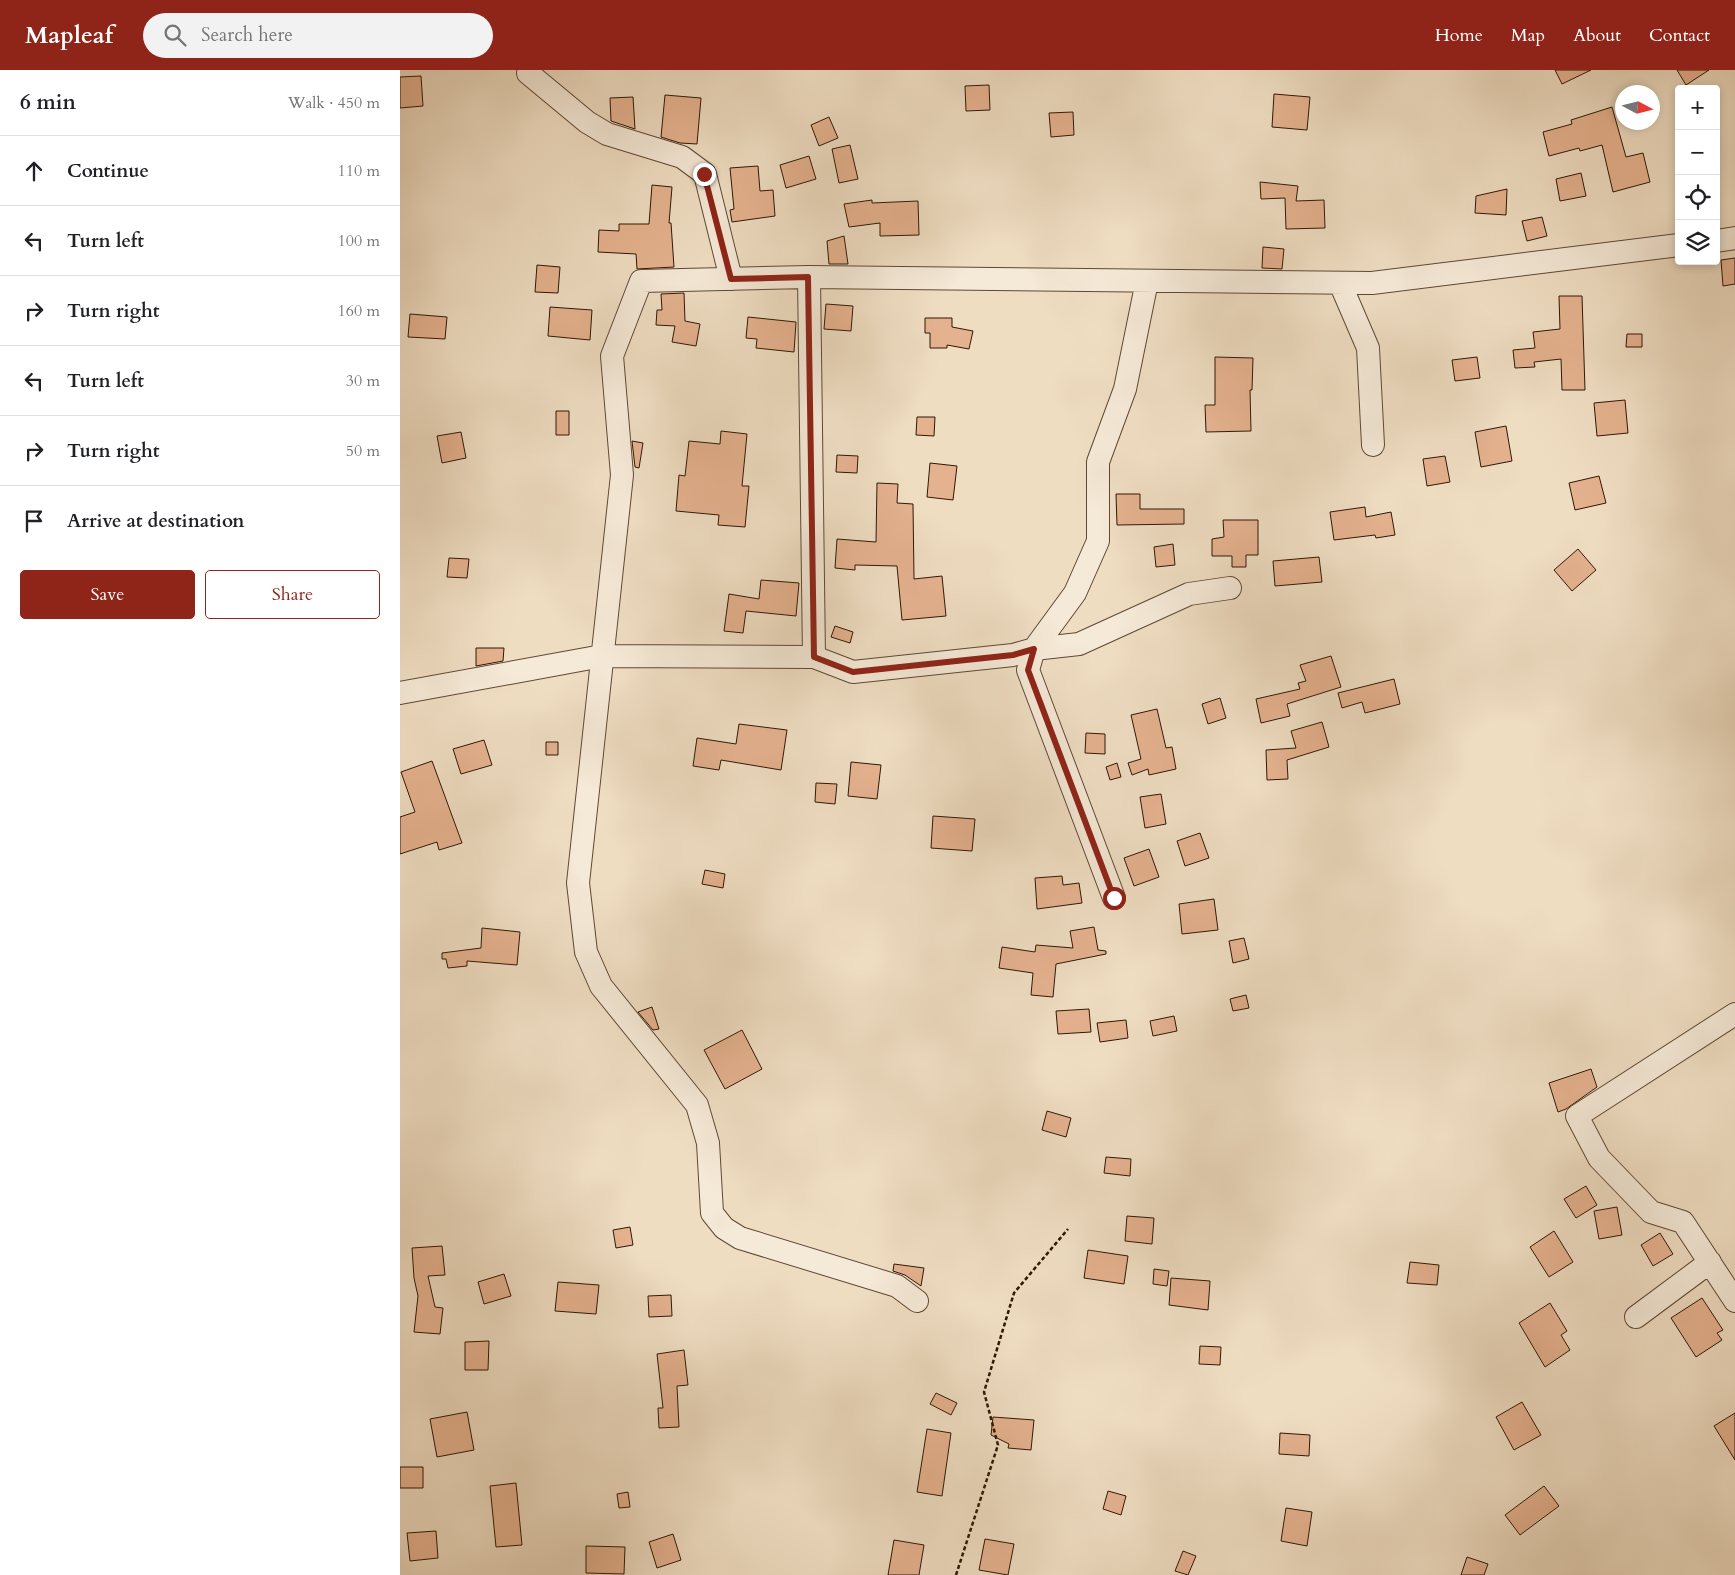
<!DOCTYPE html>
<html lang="en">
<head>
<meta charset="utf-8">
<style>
	body { margin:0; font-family:Cardo,serif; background:#f2f2f2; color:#202124 }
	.controls { position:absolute; right:15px; top:15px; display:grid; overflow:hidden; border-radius:5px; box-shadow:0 2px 8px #0003 }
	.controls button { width:45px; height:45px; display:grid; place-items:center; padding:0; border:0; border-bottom:1px solid #e0e0e0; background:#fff; color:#202124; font:25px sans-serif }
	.compass { position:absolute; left:1215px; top:15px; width:45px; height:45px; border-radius:50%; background:#fff; box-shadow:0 2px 8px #0003; rotate:97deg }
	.stop { position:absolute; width:15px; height:15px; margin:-11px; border:4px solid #8f2418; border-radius:50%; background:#fff }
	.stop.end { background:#8f2418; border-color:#fff; box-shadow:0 1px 5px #0008 }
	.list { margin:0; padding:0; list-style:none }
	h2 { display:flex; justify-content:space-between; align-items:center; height:65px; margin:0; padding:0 20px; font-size:21px }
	h2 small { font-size:16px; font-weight:400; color:#757577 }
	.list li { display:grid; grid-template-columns:32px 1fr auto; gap:15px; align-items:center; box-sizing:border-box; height:70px; padding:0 20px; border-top:1px solid #e0e0e0 }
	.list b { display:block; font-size:19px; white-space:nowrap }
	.list em { font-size:16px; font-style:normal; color:#757577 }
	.actions { display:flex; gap:10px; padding:15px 20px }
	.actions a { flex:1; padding:11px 0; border:1px solid #8f2418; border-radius:5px; text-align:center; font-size:18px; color:#8f2418 }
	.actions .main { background:#8f2418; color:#fff }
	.icon { flex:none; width:28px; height:28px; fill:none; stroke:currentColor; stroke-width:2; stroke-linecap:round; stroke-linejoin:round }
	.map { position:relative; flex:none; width:1335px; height:1505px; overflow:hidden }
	header { display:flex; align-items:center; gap:30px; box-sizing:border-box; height:70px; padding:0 25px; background:#8f2418; color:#fff }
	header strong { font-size:24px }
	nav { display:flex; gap:28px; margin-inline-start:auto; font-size:18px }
	.search { width:350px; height:45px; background:#f2f2f2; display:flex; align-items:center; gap:12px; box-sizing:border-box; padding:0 18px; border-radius:28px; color:#757577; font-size:19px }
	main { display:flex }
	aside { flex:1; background:#fff }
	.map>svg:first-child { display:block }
	.building { fill:#e5b28f; stroke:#2f1704 }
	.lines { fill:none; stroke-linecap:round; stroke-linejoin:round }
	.minor-casing { stroke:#5f4834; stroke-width:24 }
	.path { stroke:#2f1704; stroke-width:2.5; stroke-dasharray:4 2.5; stroke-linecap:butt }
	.minor { stroke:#f5e9d7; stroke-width:22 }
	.route { stroke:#8f2418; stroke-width:6 }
</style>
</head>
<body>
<header>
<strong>Mapleaf</strong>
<div class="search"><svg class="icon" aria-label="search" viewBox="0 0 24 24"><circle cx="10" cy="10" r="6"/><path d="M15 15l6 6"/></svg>Search here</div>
<nav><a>Home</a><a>Map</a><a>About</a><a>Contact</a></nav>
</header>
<main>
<aside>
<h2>6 min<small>Walk · 450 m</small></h2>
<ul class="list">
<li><svg class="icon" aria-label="ahead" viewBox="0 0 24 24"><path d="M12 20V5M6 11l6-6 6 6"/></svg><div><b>Continue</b></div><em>110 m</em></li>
<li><svg class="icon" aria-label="left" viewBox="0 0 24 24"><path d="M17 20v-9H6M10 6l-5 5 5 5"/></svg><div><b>Turn left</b></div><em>100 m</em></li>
<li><svg class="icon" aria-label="right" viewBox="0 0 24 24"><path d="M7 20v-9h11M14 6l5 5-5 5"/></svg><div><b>Turn right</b></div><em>160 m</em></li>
<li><svg class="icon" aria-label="left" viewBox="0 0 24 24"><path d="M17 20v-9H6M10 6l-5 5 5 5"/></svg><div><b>Turn left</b></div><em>30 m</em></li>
<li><svg class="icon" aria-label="right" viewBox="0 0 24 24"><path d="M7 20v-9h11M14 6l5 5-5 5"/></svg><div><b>Turn right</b></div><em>50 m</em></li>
<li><svg class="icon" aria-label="arrive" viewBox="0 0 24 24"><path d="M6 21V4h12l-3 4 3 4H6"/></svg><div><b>Arrive at destination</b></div></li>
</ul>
<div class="actions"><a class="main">Save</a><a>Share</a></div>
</aside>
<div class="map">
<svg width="1335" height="1505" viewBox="0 0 1335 1505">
	<rect width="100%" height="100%" fill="#efddc2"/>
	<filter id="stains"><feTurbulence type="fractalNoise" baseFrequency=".004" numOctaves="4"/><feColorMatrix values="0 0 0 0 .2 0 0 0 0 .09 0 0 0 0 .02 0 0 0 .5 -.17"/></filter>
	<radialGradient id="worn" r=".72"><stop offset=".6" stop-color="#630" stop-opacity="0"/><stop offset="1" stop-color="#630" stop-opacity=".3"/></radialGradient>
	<!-- building -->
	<path class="building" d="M 1155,0 L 1191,0 L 1162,14 Z
		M 1277,0 L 1309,0 L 1286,15 Z
		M 21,6 L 23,36 L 0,38 L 0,7 Z
		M 589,15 L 590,40 L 566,41 L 565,16 Z
		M 874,24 L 910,27 L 907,60 L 872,57 Z
		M 265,25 L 301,28 L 297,74 L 280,73 L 261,67 Z
		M 233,27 L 235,59 L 211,51 L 210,28 Z
		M 1212,37 L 1226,87 L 1243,83 L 1250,112 L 1213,122 L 1202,75 L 1180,81 L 1179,78 L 1149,86 L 1143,62 L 1172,54 L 1171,50 Z
		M 673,42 L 674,65 L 651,67 L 649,43 Z
		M 429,47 L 438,68 L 419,76 L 411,55 Z
		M 450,75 L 458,109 L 439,113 L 432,79 Z
		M 409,86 L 416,109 L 386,118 L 380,95 Z
		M 358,96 L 360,121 L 373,120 L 375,146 L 332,152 L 330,140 L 334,139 L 330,98 Z
		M 1181,103 L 1186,126 L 1160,131 L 1156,109 Z
		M 860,112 L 898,116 L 896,131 L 924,130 L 925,158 L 886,159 L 885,128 L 861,129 Z
		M 252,115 L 272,117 L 269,153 L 271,153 L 274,197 L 237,199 L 236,184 L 198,182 L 199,160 L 219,161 L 219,154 L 249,154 Z
		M 1107,119 L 1106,145 L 1075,143 L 1076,126 Z
		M 472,130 L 472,133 L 518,131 L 519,165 L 480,166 L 480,153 L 449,157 L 444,134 Z
		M 1142,147 L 1147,166 L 1127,171 L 1122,151 Z
		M 444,166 L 448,194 L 429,194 L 427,171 Z
		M 863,177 L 884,179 L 882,199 L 862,198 Z
		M 1335,188 L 1335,214 L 1323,216 L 1321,190 Z
		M 137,195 L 160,197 L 158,223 L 135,222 Z
		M 284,223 L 285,251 L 300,254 L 296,276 L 272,272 L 275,256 L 256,255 L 257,240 L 262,240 L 261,224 Z
		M 1159,226 L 1182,226 L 1185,320 L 1162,320 L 1161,289 L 1134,292 L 1135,297 L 1115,298 L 1113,280 L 1135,278 L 1133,262 L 1160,259 Z
		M 426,234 L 453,236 L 451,261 L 424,259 Z
		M 150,237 L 192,240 L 190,270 L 148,266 Z
		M 10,244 L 47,247 L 45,269 L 8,267 Z
		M 348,247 L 396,252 L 394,282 L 356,278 L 357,269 L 346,268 Z
		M 525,248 L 552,248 L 552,257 L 573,261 L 569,279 L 547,275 L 547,278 L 530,278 L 530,263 L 525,263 Z
		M 1227,264 L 1242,264 L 1242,277 L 1226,277 Z
		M 815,287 L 853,288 L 852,320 L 850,320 L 851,361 L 806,362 L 805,335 L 815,335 Z
		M 1077,287 L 1080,308 L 1055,311 L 1052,290 Z
		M 1225,330 L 1228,363 L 1197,366 L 1194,333 Z
		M 156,341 L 169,341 L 169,365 L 156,365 Z
		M 517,347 L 535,347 L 534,366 L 516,365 Z
		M 1106,356 L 1112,391 L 1081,397 L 1075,362 Z
		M 321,361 L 347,364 L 342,416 L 349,416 L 345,457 L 318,455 L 319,445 L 276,441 L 279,405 L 285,406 L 289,371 L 320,374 Z
		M 61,362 L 66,388 L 42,393 L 37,366 Z
		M 232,371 L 243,373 L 239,398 L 235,397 Z
		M 437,385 L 458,386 L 457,403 L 436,402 Z
		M 1045,386 L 1050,412 L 1027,416 L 1023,389 Z
		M 530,393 L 557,396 L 553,430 L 527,427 Z
		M 1199,406 L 1206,433 L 1175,440 L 1169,413 Z
		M 477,413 L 498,414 L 497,433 L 513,434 L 514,509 L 542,506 L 546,546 L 502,550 L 497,496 L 455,495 L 455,500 L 435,498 L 437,469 L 476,472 Z
		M 716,424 L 740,424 L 740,439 L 784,439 L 784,454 L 717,455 Z
		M 965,437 L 966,447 L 991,442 L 995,465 L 976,468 L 975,465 L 934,470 L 930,442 Z
		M 823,450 L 858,450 L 858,485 L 846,485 L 846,497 L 832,497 L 832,486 L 812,486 L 812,469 L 824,467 Z
		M 773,474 L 775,495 L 756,497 L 754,477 Z
		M 1178,479 L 1196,500 L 1172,521 L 1154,500 Z
		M 919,487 L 922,512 L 875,516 L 873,491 Z
		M 49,488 L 69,489 L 67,508 L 47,507 Z
		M 361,510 L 399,513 L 396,546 L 346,541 L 343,563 L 324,561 L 329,524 L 359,529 Z
		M 435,556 L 453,562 L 450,573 L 431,567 Z
		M 76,578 L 104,578 L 103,591 L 76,596 Z
		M 931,586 L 941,617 L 887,634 L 890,646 L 861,653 L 856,629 L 900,619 L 898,613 L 906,611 L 900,595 Z
		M 994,609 L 1000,634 L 965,643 L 962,632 L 942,638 L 938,623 Z
		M 820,628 L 826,648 L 808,654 L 802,634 Z
		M 757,639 L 766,678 L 772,677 L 776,699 L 749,705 L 748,699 L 732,705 L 728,693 L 741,689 L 731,645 Z
		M 922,652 L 929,677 L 887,690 L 888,709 L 867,710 L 866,680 L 896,678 L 891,661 Z
		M 339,654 L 387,660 L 381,700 L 321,690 L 319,700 L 293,696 L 297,668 L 336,674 Z
		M 686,663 L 705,664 L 705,684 L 685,683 Z
		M 84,670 L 92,695 L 61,704 L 53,679 Z
		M 146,672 L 158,672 L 158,685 L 146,685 Z
		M 32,691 L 62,773 L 39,780 L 37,772 L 0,784 L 0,747 L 15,742 L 1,702 Z
		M 451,692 L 481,695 L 477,729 L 448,726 Z
		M 717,693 L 721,707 L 710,710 L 706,697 Z
		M 416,713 L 437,714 L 435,734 L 415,732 Z
		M 761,724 L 766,754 L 745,758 L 740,727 Z
		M 533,746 L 575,749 L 572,781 L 531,778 Z
		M 800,763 L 809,788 L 785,796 L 777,771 Z
		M 749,779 L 759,807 L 734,816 L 724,788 Z
		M 305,800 L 325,804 L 323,818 L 302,814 Z
		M 662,806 L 663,815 L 679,813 L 682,833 L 637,839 L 635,808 Z
		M 814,829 L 818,860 L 782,864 L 779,834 Z
		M 694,857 L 698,880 L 706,881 L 706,884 L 656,894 L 653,927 L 631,925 L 633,903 L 599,898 L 602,877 L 635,882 L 636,875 L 673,878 L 670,861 Z
		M 82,858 L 120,862 L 117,895 L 67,891 L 67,896 L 48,898 L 46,889 L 42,889 L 42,883 L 81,878 Z
		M 844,868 L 849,889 L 833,893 L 829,871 Z
		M 846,925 L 849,938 L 833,941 L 830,929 Z
		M 252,937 L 259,959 L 253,960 L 238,942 Z
		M 689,939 L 691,962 L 658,964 L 656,941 Z
		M 774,946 L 777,961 L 753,966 L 750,951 Z
		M 726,950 L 728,968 L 700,972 L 697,953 Z
		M 342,960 L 362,999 L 325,1019 L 304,980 Z
		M 1191,999 L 1197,1017 L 1166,1039 L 1158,1042 L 1149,1013 Z
		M 647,1041 L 671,1048 L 666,1067 L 642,1060 Z
		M 706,1087 L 731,1089 L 730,1106 L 704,1103 Z
		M 1186,1116 L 1197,1135 L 1176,1148 L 1164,1129 Z
		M 1217,1137 L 1222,1165 L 1199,1169 L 1194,1141 Z
		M 727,1146 L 754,1148 L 752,1174 L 725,1171 Z
		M 230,1157 L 233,1175 L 216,1178 L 213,1160 Z
		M 1154,1161 L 1173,1192 L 1149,1207 L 1130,1177 Z
		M 1260,1163 L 1273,1184 L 1253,1196 L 1241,1175 Z
		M 42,1176 L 45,1205 L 28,1206 L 35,1237 L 43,1238 L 40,1264 L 14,1262 L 18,1226 L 14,1208 L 12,1178 Z
		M 688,1180 L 728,1186 L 724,1214 L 684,1208 Z
		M 1010,1192 L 1039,1195 L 1037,1215 L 1007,1213 Z
		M 494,1194 L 524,1198 L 521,1216 L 505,1205 L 493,1201 Z
		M 754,1199 L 769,1201 L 767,1216 L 753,1214 Z
		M 104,1204 L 111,1226 L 84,1234 L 78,1212 Z
		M 771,1208 L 810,1211 L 808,1240 L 769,1235 Z
		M 158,1212 L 199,1215 L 196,1244 L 155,1241 Z
		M 271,1225 L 272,1246 L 249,1247 L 248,1226 Z
		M 1302,1228 L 1323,1260 L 1317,1263 L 1322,1270 L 1296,1287 L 1271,1248 Z
		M 1150,1233 L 1167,1261 L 1161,1265 L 1170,1280 L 1145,1297 L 1119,1253 Z
		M 89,1271 L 88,1300 L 65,1300 L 65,1272 Z
		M 800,1276 L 821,1277 L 820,1295 L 799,1294 Z
		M 284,1280 L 288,1315 L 277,1316 L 279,1357 L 259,1358 L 258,1338 L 263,1338 L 257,1284 Z
		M 536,1323 L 557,1333 L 551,1345 L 530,1334 Z
		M 1122,1332 L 1141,1365 L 1114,1380 L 1096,1347 Z
		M 67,1342 L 74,1380 L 37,1387 L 30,1349 Z
		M 1335,1343 L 1335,1390 L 1314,1356 Z
		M 593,1347 L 634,1350 L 631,1380 L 608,1378 L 609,1374 L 591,1365 Z
		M 527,1359 L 551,1363 L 542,1426 L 517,1422 Z
		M 880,1363 L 910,1365 L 909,1386 L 879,1384 Z
		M 0,1397 L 23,1397 L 23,1418 L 0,1418 Z
		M 116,1413 L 122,1475 L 96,1477 L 90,1416 Z
		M 1144,1416 L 1159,1436 L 1120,1465 L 1105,1445 Z
		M 708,1421 L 726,1426 L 721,1445 L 703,1439 Z
		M 228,1422 L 230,1437 L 219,1438 L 217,1424 Z
		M 886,1438 L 912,1442 L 907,1476 L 881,1471 Z
		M 36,1461 L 38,1488 L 10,1491 L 7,1463 Z
		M 273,1464 L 281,1490 L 257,1498 L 249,1472 Z
		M 585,1469 L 614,1474 L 608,1505 L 579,1500 Z
		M 494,1470 L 524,1475 L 519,1505 L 488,1505 Z
		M 186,1476 L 225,1477 L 224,1504 L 186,1503 Z
		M 783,1481 L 796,1486 L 788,1505 L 775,1501 Z
		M 1067,1487 L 1088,1494 L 1084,1505 L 1061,1505 Z"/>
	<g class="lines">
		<!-- minor casing -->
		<g class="minor-casing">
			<path id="minor" d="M 128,3 L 187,52 L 207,64 L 282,87 L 305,104 L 331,209
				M 1316,171 L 1335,168
				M 940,213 L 968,278 L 973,375
				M 414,587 L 453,602 L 613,585 L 634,579 L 679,574 L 789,524 L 830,518
				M 0,623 L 202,586 L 414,587 L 409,207
				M 714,828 L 628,600 L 634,579 L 675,523 L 698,471 L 698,392 L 725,319 L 747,211
				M 1335,944 L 1177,1046 L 1199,1088 L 1251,1142 L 1283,1152 L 1335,1231
				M 517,1231 L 497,1216 L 340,1168 L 324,1158 L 312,1143 L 308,1073 L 297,1035 L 201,916 L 186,882 L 178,813 L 222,405 L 212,286 L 241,211 L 409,207 L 972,213 L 1279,175
				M 1236,1247 L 1310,1192"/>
		</g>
		<!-- path -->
		<path class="path" d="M 556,1505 L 598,1375 L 584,1322 L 614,1223 L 668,1159"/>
		<!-- minor -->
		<use href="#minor" class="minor"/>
	</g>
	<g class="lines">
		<!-- route -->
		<path class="route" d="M 304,104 L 331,209 L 408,207 L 414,587 L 453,602 L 613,585 L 634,579 L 628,600 L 714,828"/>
	</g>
	<rect width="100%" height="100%" filter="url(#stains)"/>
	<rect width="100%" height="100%" fill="url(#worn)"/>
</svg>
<div class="controls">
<button>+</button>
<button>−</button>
<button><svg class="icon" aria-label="locate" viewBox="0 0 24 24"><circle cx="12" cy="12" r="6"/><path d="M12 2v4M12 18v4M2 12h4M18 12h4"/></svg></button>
<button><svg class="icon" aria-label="layers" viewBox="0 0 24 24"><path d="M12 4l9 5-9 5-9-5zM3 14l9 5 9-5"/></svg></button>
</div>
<svg class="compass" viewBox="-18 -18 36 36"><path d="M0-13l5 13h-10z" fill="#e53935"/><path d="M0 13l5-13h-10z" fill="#757577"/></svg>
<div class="stop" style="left:714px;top:828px"></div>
<div class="stop end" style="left:304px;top:104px"></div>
</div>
</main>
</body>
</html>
